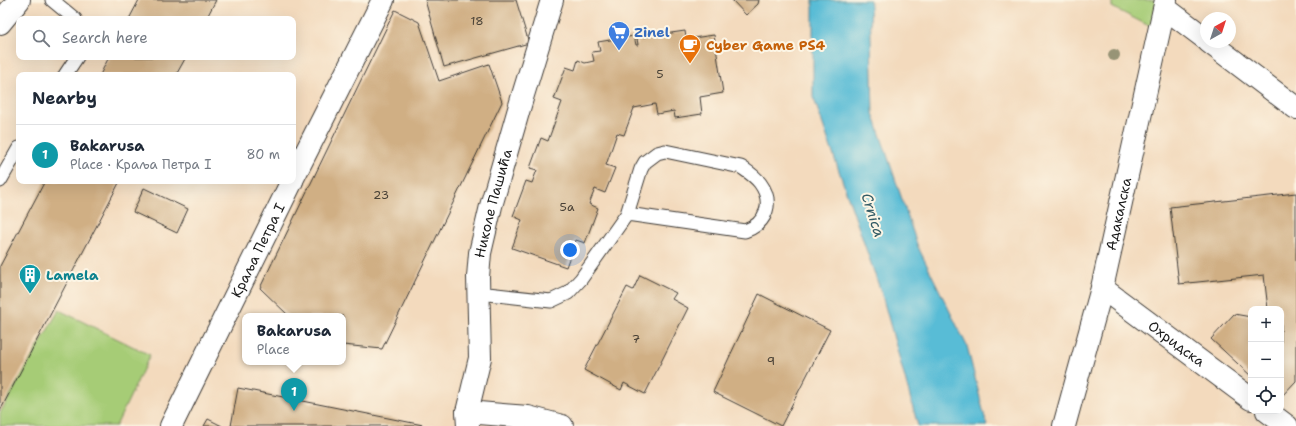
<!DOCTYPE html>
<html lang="en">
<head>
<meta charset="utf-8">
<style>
	body { margin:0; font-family:"Shantell Sans",sans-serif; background:#f6f6f7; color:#1f2937 }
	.controls { position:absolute; right:12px; bottom:12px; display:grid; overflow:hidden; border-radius:8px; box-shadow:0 4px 16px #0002 }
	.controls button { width:36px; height:36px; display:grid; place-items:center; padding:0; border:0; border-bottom:1px solid #e0e1e3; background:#fff; color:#1f2937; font:20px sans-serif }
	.compass { position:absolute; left:1200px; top:12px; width:36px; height:36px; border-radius:50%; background:#fff; box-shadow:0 4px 16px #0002; rotate:39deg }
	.you { position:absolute; left:570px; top:250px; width:14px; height:14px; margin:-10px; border:3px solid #fff; border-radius:50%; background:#1a73e8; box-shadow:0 0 0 6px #1a73e833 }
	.badge { display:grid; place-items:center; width:26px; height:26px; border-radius:50%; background:#d93025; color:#fff; font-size:13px; font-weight:700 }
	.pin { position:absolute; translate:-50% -33px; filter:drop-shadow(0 1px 2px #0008) }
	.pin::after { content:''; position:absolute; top:21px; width:14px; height:12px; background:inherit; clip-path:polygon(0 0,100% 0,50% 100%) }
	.popup { position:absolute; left:242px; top:313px; width:104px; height:52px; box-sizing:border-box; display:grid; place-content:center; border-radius:8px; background:#fff; filter:drop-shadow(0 1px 3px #0005); font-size:13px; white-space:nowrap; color:#747a83 }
	.popup b { font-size:15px; color:#1f2937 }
	.popup::after { content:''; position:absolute; left:50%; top:100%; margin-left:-8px; border:8px solid transparent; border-top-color:#fff }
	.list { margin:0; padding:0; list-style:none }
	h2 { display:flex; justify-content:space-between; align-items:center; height:52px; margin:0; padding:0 16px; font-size:17px }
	h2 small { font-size:13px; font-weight:400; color:#747a83 }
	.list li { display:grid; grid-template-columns:26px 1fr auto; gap:12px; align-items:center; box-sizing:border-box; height:60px; padding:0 16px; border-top:1px solid #e0e1e3 }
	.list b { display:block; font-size:15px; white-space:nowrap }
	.list p { margin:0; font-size:13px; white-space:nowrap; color:#747a83 }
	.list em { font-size:13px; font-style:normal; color:#747a83 }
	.icon { flex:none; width:22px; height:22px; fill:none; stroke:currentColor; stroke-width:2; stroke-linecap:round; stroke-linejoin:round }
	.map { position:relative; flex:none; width:1296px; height:426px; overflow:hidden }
	.search { position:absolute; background:#fff; box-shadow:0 4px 16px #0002; left:16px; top:16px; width:280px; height:44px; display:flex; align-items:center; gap:10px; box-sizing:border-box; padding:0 14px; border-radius:8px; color:#747a83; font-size:15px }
	.panel { position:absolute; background:#fff; box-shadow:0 4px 16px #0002; left:16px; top:72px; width:280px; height:112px; border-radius:8px }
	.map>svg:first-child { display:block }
	.green { fill:#a6cc76; stroke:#617449 }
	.water { fill:#58bcd6; stroke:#3a6c79 }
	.building { fill:#d0af84 }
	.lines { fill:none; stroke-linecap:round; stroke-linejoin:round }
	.lane-casing { stroke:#3c3834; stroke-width:15 }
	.street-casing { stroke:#3c3834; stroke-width:24 }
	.secondary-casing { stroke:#3c3834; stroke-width:24 }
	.lane { stroke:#fff; stroke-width:13 }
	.street { stroke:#fff; stroke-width:22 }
	.secondary { stroke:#fff; stroke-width:22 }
	.tree { fill:#979476 }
	.labels { text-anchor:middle; stroke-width:4; stroke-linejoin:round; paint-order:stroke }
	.number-label { font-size:12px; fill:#494136 }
	.shop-label { font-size:14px; font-weight:bold; fill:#366cbe; stroke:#fcf5e5; text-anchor:start }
	.food-label { font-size:14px; font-weight:bold; fill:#c56008; stroke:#fcf5e5; text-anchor:start }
	.street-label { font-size:14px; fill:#1c1c1c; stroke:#fcf5e5 }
	.culture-label { font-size:14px; font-weight:bold; fill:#0d838f; stroke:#fcf5e5; text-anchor:start }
	.water-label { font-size:15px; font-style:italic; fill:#345c66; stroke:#fcf5e5 }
</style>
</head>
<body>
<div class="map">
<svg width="1296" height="426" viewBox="0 0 1296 426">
	<rect width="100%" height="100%" fill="#fcf5e5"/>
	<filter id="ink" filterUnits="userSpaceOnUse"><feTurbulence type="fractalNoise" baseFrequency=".025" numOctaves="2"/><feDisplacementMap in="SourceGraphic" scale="8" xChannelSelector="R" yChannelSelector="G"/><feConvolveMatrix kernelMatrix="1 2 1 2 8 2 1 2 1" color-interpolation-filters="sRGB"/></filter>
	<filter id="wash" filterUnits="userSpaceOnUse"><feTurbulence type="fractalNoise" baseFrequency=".012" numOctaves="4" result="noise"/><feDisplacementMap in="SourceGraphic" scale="16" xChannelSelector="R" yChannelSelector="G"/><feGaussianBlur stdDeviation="0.9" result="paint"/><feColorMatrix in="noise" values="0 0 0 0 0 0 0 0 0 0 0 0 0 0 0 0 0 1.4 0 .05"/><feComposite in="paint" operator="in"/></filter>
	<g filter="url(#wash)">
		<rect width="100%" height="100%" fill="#f3dabd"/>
		<!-- green -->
		<path class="green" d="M 1112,0 L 1157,0 L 1151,27 L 1112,7 Z
			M 59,310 L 150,355 L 117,424 L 116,426 L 0,426 L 0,413 Z"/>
		<!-- water -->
		<path class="water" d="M 813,0 L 870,0 L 873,113 L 918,247 L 967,346 L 987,426 L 918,426 L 882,295 L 813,96 Z"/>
		<g id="blocks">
			<!-- building -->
			<path class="building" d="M 139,0 L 216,0 L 206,19 L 129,19 Z
				M 425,0 L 516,0 L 529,43 L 444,67 Z
				M 732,0 L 759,0 L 758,4 L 746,15 Z
				M 395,10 L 419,22 L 439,81 L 489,64 L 502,102 L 382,349 L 343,345 L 343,316 L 289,316 L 260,288 Z
				M 685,31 L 686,39 L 714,35 L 723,93 L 700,97 L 702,114 L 675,118 L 674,111 L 657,114 L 655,104 L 634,108 L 624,135 L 617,133 L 606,165 L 615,168 L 605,193 L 595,189 L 589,204 L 598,208 L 585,243 L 576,240 L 566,267 L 512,248 L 522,220 L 513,216 L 526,181 L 532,183 L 537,170 L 530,168 L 541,138 L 548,141 L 562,102 L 554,99 L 566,67 L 575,70 L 578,60 L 585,63 L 594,61 L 592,52 L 600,51 L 598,42 L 634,36 L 636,45 L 638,45 L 637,38 Z
				M 109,57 L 186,57 L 176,75 L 100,75 Z
				M 45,181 L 120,181 L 0,411 L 0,266 Z
				M 144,188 L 188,209 L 177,233 L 133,212 Z
				M 1296,193 L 1296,381 L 1281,397 L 1281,309 L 1268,309 L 1264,275 L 1179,284 L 1170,207 Z
				M 640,275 L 676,293 L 672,299 L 688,308 L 645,394 L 624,383 L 621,390 L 584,370 L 627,287 L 633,290 Z
				M 759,294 L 830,330 L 781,426 L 713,392 Z
				M 1234,314 L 1251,317 L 1251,376 L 1211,339 Z
				M 238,388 L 423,425 L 423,426 L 231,426 Z
				M 208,419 L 222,426 L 204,426 Z"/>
		</g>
	</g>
	<g filter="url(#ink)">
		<use href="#blocks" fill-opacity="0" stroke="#3c3834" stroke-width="1"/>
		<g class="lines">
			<!-- lane casing -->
			<g class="lane-casing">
				<path id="lane" d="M 52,0 L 75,19
					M 65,75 L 77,57
					M 0,181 L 19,148
					M 479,293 L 551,301 L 568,293 L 581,279 L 627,214 L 641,169 L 645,162 L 657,153 L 665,151 L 741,167 C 748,172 755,176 760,183 C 774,202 767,223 745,231 L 627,214"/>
			</g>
			<!-- street casing -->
			<g class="street-casing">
				<g id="street">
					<path d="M 1165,8 L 1206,39"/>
					<path d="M 0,23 L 19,0"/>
					<path d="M 1209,42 L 1296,108"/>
					<path id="s1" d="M 1102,288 L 1251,399"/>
					<path d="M 1267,411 L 1287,426"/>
					<path d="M 467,412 L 528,417 L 562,426"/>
					<path id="s2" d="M 468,426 L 467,412 L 480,358 L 478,277 L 480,253 L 491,206 L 523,95 L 552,0"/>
					<path id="s3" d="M 1064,426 L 1102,288 L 1166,0"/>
				</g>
			</g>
			<!-- secondary casing -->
			<g class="secondary-casing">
				<g id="secondary">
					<path d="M 293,178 L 383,0"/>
					<path id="s4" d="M 171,426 L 292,181"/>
				</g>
			</g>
			<!-- lane -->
			<use href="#lane" class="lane"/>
			<!-- street -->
			<use href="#street" class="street"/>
			<!-- secondary -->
			<use href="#secondary" class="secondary"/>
		</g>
		<!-- trees -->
		<circle class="tree" cx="1114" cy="55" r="6"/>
	</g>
	<!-- icons -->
	<defs>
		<g id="supermarket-pin" transform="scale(1.15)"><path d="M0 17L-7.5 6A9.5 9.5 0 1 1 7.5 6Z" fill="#3f7fe0" stroke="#fcf5e5"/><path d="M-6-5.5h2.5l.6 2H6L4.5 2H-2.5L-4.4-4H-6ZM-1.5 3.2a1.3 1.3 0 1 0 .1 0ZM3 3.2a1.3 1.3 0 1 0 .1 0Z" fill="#fff"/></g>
		<g id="cafe-pin" transform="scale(1.15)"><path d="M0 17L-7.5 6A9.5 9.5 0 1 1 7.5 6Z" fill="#e8710a" stroke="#fcf5e5"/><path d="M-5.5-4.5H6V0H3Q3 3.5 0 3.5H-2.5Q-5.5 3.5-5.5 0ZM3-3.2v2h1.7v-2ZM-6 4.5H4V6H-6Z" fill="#fff"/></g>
		<g id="building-pin" transform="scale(1.15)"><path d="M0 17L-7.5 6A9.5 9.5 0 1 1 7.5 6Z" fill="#0f9aa8" stroke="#fcf5e5"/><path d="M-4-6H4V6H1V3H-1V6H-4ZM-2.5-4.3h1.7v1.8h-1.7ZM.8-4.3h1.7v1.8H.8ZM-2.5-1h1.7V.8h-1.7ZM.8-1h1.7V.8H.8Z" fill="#fff"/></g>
	</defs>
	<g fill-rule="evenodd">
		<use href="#supermarket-pin" x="619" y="32"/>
		<use href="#cafe-pin" x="690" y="45"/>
		<use href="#building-pin" x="30" y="275"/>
	</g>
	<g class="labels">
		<!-- number labels -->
		<g class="number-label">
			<text x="477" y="25">18</text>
			<text x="660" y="78">5</text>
			<text x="381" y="199">23</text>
			<text x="567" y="211">5a</text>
			<text x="636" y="343">7</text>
			<text x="771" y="365">9</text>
		</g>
		<!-- shop labels -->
		<g class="shop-label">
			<text x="634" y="37">Zinel</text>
		</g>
		<!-- food labels -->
		<g class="food-label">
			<text x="706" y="50">Cyber Game PS4</text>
		</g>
		<!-- street labels -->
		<g class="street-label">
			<text dy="5" stroke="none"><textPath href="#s2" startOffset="226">Николе Пашића</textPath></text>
			<text dy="5" stroke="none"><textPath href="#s3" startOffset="219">Адакалска</textPath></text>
			<text dy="5" stroke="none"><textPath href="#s4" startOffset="196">Краља Петра I</textPath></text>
			<text dy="5" stroke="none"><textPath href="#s1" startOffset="93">Охридска</textPath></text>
		</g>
		<!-- culture labels -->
		<g class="culture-label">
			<text x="46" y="280">Lamela</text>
		</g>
		<!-- water labels -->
		<g class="water-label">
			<text transform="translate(873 215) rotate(72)" y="5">Crnica</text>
		</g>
	</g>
</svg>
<div class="controls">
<button>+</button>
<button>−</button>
<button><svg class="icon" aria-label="locate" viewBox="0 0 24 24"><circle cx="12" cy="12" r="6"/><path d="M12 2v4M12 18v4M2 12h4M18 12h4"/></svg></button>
</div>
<svg class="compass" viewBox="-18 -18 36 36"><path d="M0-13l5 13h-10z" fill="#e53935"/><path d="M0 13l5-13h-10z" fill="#747a83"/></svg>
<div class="you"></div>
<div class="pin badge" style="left:294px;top:411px;background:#0f9aa8">1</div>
<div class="popup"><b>Bakarusa</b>Place</div>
<div class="search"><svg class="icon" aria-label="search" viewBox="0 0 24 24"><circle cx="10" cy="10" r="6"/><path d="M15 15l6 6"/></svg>Search here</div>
<section class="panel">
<h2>Nearby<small></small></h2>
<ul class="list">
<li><span class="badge" style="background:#0f9aa8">1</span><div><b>Bakarusa</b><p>Place · Краља Петра I</p></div><em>80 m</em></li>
</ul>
</section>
</div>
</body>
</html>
